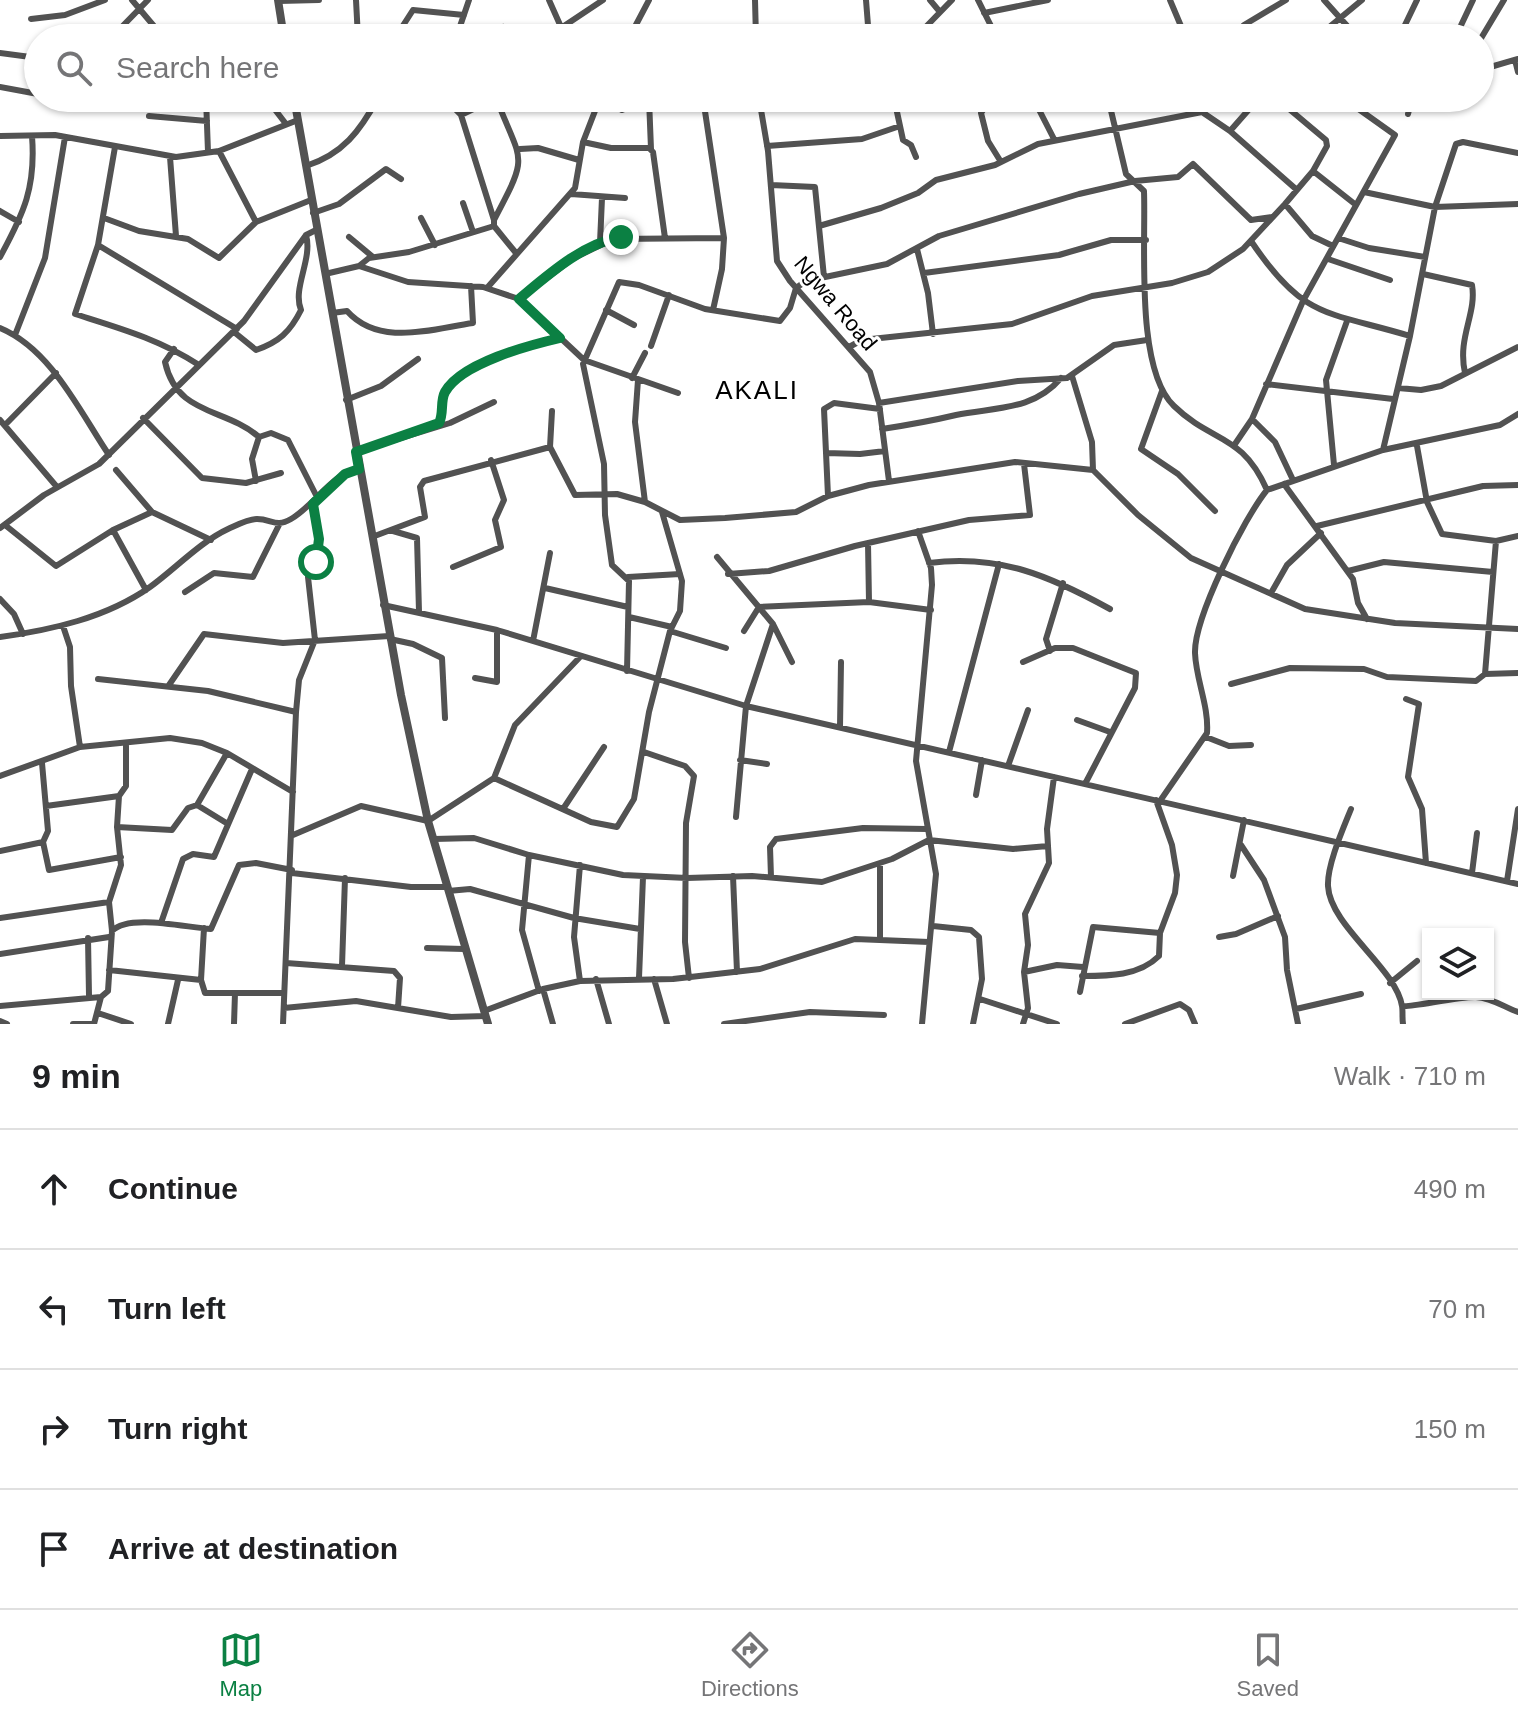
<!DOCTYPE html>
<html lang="en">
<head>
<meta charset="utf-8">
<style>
	body { margin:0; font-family:Arial,sans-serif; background:#f2f2f2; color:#202124 }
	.controls { position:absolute; right:24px; bottom:24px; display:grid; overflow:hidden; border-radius:0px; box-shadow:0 2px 6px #0004 }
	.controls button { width:72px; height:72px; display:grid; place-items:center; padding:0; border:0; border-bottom:2px solid #e0e0e0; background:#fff; color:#202124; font:40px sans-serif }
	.stop { position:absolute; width:24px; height:24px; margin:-18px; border:6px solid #0b8043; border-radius:50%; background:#fff }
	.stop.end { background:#0b8043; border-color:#fff; box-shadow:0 2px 8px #0008 }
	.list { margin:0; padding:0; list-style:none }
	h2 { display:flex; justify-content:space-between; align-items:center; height:104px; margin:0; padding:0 32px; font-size:34px }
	h2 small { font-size:26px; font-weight:400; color:#757577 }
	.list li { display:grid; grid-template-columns:52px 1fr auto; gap:24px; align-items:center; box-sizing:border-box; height:120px; padding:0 32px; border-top:2px solid #e0e0e0 }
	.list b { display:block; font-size:30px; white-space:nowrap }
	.list em { font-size:26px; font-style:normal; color:#757577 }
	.icon { flex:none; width:44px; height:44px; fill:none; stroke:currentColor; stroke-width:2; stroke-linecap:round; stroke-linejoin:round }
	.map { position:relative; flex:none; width:1518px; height:1024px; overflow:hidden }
	.search { position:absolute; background:#fff; box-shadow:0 2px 6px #0004; left:24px; right:24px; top:24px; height:88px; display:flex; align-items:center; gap:20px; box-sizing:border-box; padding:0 28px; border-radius:44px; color:#757577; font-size:30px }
	.sheet { height:584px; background:#fff }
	nav { display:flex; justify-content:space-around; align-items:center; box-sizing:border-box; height:112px; border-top:2px solid #e0e0e0; background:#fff; font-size:22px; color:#757577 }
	nav a { display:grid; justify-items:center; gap:4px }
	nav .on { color:#0b8043 }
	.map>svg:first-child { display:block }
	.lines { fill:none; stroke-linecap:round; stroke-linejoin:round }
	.minor { stroke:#525252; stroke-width:6 }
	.tertiary { stroke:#525252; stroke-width:8 }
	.route { stroke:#0b8043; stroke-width:10 }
	.labels { text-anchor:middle; stroke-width:6; stroke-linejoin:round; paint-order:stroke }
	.street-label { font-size:22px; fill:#000; stroke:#fff }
	.quarter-label { font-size:26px; letter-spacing:2px; fill:#000; stroke:#fff }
</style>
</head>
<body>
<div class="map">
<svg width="1518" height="1024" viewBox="0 0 1518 1024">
	<rect width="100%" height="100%" fill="#fff"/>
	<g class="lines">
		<!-- minor -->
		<path class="minor" d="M 132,0 L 164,38
			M 356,0 L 358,38
			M 549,0 L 561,27
			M 755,0 L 756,38
			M 866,0 L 869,38
			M 930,0 L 940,12
			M 978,0 L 997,38
			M 1170,0 L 1186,38
			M 1324,0 L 1358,38
			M 279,1 L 319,0
			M 984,13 L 1048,0
			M 31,19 L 65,15 L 105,0
			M 503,27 L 511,38
			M 927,27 L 934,38
			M 1404,27 L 1417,0
			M 111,38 L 148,0
			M 253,38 L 283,29
			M 395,38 L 413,10 L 464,15
			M 456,38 L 469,0
			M 546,38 L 603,0
			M 629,38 L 649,0
			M 828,38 L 867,38
			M 915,38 L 952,0
			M 1233,38 L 1244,25 L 1286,0
			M 1316,38 L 1362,0
			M 1455,38 L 1473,0
			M 1480,40 L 1504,0
			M 0,53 L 38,58
			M 1515,60 L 1518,72
			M 1480,70 L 1518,59
			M 0,87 L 38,94
			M 62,98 L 82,101 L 102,98
			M 206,98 L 208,152
			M 266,98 L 286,124
			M 444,98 L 461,115 L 494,220
			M 600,98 L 622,110 L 652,98
			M 703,98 L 724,238 L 722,269 L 713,310
			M 759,98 L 768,151 L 777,261 L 790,281 L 870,372 L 879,403 L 889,481
			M 894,98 L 903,140 L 911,145 L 916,157
			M 1033,98 L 1054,139
			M 1108,98 L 1126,174 L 1144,191 C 1146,245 1135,369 1174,406 C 1212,443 1242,433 1267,490
			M 649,99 L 651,149
			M 1408,114 L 1412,98
			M 461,115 L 496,98
			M 149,116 L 207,121
			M 1230,131 L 1297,190
			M 0,136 L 55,135 L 176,157 L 219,151 L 298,120
			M 583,142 L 611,148 L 649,148 L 653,152 L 665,238
			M 767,146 L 862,139 L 900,126
			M 115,147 L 98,245 L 75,314 C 119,328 159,339 199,365
			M 520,149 L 538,148 L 579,160
			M 219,151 L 256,222
			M 170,157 L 176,236
			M 1001,162 L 988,141 L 981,113 L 985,107 L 1008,98
			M 306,166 C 343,154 360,131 378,98
			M 1313,171 L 1356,205
			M 771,185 L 815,187 L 824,277
			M 1364,192 L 1435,207 L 1518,204
			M 571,194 L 625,198
			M 463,203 L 473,232
			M 1285,204 L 1312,236 L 1333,246
			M 0,211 L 19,222
			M 313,213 L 339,204 L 386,169 L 401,179
			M 104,218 L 139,231 L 188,239 L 219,258 L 256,222 L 311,200
			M 421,218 L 435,245
			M 494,226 L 494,220 C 530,152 522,165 496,98
			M 494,226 L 516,253
			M 819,226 L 881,208 L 918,193 L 936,180 L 995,165 L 1038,144 L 1202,112 L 1230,131 L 1259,98
			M 349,237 L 373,257
			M 1338,238 L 1369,248 L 1425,257
			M 1251,241 C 1304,320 1327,311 1410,336
			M 600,243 L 602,198
			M 98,245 L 237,329
			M 917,249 L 928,293 L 933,334
			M 0,257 C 24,213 36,187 32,136
			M 1328,259 L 1390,280
			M 359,266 L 408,282 L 483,287 L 519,299 L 584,360 L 678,393
			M 924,273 L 1059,255 L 1111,240 L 1146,240
			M 325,274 L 359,266 L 369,258 L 409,252 L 494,226
			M 1423,274 L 1472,285 C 1477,314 1457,337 1465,373
			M 487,288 L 575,188 L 583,142 L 600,98
			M 519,299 L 572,259 L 613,239 L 724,238
			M 606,310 L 634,325
			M 332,313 L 347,311 C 379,347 431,329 473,323 L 471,286
			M 0,328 C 51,349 80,412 109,455
			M 234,332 L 256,350 C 279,342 290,332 301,310 C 292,288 313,259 306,235
			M 15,335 L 45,258 L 65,137
			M 651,346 L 669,295
			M 849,347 L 862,340 L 1012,324 L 1092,296 L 1172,283 L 1208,272 L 1243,249 L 1285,204 L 1313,171 L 1327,146 L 1326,140 L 1276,98
			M 174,349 L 165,362 C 177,416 224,407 259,437
			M 1072,376 L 1092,442 L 1093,470
			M 632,378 L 645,353
			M 638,380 L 635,422 L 645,502
			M 1266,384 L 1393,399
			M 1398,388 L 1421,390 L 1441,386 L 1518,347
			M 1162,391 L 1141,449 L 1178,474 L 1215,511
			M 346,400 L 381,386 L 418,359
			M 879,403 L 1018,381 L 1067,378 L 1114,345 L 1147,340
			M 552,411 L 550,447 L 575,495 L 617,494 L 645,502 L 680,520 L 725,518 L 796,512 L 828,496 L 869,485 L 1015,462 L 1093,470 L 1138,515 L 1191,558 L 1305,609 L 1395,623 L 1518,629
			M 143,418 L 202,478 L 246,483 L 281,473
			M 1252,419 L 1275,442 L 1293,480
			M 0,420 L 57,487
			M 439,423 C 443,414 440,401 445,392 C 462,363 529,345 560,338
			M 5,425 L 56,373
			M 882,429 C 908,425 931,421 956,415 C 995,407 1033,411 1061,378
			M 259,437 L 271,433 L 288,440 L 318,499
			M 1235,444 L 1252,419 L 1303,301 L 1395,135 L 1343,98
			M 1417,446 L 1427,502 L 1442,534 L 1496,541 L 1518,536
			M 1383,450 L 1410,336 L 1435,207 L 1456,144 L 1463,142 L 1518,153
			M 356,452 L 450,423 L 494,402
			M 826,453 L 860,454 L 885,451
			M 1334,465 L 1326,380 L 1347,321
			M 116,470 L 152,512
			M 256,481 L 252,459 L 259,437
			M 1284,484 L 1353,579 L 1358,603 L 1367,619
			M 828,496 L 824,409 L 834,403 L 880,409
			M 5,525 L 56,566 L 113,530 L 152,512 L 211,540
			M 1317,526 L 1483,486 L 1518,485
			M 0,528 L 44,495 L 99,464 L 244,321 L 306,235 L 316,230
			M 113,530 L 146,590
			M 393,531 L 417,538 L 419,612
			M 918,531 L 931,568 L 932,585 L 916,761 L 936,874 L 922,1024
			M 372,537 L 425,517 L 420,487 L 424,481 L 550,447
			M 868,543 L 869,602
			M 717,557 L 773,624 L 792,662
			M 929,563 C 1000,554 1050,576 1110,609
			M 453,567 L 501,547 L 495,520 L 504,500 L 491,460
			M 1348,571 L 1384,562 L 1493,572
			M 728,574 L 769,571 L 855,546 L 969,520 L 1030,515 L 1024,464
			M 628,577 L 680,574
			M 545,588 L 628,607
			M 185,592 L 214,573 L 253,577 L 279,525
			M 1271,593 L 1287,565 L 1321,533
			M 0,599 L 14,614 L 23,634
			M 383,605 L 497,630 L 746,706 L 1518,884
			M 629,617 L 672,627
			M 63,626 L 70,647 L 71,686 L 80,747
			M 670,631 L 726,648
			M 744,631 L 759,607 L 869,602 L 931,610
			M 0,637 C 51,630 106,618 150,587 C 175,569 200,542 228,529 C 237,525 248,519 257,519 C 272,519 276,528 291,519 C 314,506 333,472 359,469
			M 390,639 L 413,644 L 442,658 L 445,718
			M 533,641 L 550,553
			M 1050,651 L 1046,639 L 1063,583
			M 1023,662 L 1055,648 L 1073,648 L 1136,673 L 1135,688 L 1085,784
			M 627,671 L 629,581 L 612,565 L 605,515 L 604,464 L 583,364 L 619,282 L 639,285 L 705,309 L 780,321 L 790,308 L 796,288 L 806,281 L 887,264 L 939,236 L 1079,194 L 1135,181 L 1178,177 L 1193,164 L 1251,220 L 1272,217
			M 1485,674 L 1496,541
			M 475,678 L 497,682 L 497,630
			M 98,679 L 208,691 L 296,712
			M 1231,684 L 1290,668 L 1364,669 L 1387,677 L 1476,681 L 1485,674 L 1518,673
			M 169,685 L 204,634 L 283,643 L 389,636
			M 1406,699 L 1419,704 L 1408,777 L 1422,809 L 1426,863
			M 1077,720 L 1110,732
			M 840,727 L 841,662
			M 1206,737 L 1229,746 L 1251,745
			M 644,752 L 685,766 L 694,776 L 686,823 L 685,942 L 689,978
			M 949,752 L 999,564
			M 740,760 L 767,764
			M 42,763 L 48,831 L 43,842 L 49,870 L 121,857
			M 1008,766 L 1028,710
			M 0,776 L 80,747 L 170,738 L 202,743 L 227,753 L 293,792
			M 494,778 L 591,822 L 617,827 L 634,799 L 649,712 L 670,631 L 680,611 L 682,581 L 662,512
			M 976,795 L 982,760
			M 1160,801 L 1207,733 C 1209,706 1196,680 1195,653 C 1194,618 1244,518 1267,490 L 1383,450 L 1500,425 L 1518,414
			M 197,805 L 228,824
			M 46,806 L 119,796
			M 563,809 L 604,747
			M 1351,809 C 1343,829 1327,865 1328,886 C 1330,926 1396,968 1402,1006 C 1403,1011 1402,1018 1403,1024
			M 736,817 L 746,706 L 773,624
			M 117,827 L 172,830 L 188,808 L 197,805 L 227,753
			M 293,835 L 361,806 L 428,821 L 494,778 L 515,725 L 580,657
			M 434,839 L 474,838 L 529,855 L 623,875 L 687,878 L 752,876 L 822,882 L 892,859 L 929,840 L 1013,849 L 1048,846
			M 1241,845 L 1264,880 L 1285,937 L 1287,970 L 1298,1024
			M 0,851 L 43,842
			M 529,855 L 522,930 L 539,991
			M 292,873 L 411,887 L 447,887
			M 1472,873 L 1477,833
			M 733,876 L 737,972
			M 1233,876 L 1244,820
			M 771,877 L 770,847 L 776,839 L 863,828 L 927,829
			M 1507,881 L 1518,809
			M 448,891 L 470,889 L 574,918 L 640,929
			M 0,918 L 109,902
			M 161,923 L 183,859 L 193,854 L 214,857 L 252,769
			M 933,926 L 971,930 L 979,937 L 982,979 L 973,1024
			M 204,928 L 201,980 L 205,993 L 284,993
			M 112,931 C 129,913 188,928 211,929 L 239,865 L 256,863 L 292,870
			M 1219,937 L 1236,934 L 1278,916
			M 88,938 L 89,996
			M 880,940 L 880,864
			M 427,948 L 464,949
			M 0,954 L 109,937
			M 286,963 L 394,971 L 400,978 L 398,1008
			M 342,966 L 345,878
			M 109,970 L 201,980
			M 1024,972 L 1057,965 L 1083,967
			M 1082,976 C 1109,976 1139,976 1159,956 L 1160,933 L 1175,893 L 1177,875 L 1172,845 L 1156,800
			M 639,978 L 643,877
			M 596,979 L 609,1024
			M 654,979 L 667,1024
			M 580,981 L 574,937 L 580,865
			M 1390,983 L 1417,961
			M 543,989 L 553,1024
			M 1080,992 L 1093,927 L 1160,933
			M 980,999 L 1057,1024
			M 0,1006 L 101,997
			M 1403,1006 C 1408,1008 1461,996 1476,997 C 1492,998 1504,1007 1518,1012
			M 284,1008 L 356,1001 L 451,1017 L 486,1016
			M 1296,1009 L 1361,994
			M 484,1011 L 543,989 L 580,981 L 673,979 L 760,969 L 855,939 L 929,942
			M 98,1013 L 131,1024
			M 0,1021 L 7,1024
			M 73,1024 L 91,1024
			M 94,1024 L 101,997 L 108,991 L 112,931 L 109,902 L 121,865 L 117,827 L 119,796 L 126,786 L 126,744
			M 168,1024 L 178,980
			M 234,1024 L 235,993
			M 283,1024 L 296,712 L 299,680 L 315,640 L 308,577 L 317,559 L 319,539 L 313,504
			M 724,1024 L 810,1012 L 884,1015
			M 1023,1024 L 1028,1008 L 1024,972 L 1028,945 L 1025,914 L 1049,863 L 1047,829 L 1054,777
			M 1125,1024 L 1180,1004 L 1189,1010 L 1195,1024"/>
		<!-- tertiary -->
		<path class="tertiary" d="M 278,0 L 284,38
			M 294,98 L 401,695 L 428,821 L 488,1024"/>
	</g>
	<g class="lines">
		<!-- route -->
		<path class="route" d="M 316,562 L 319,539 L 313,504 L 345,474 L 359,469 L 356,452 L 439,423 C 444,414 440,401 445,392 C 461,363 530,345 560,338 L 519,299 C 549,274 582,244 621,237"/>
	</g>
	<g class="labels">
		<!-- street labels -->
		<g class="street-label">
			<text transform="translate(836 303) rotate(50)" y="8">Ngwa Road</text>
		</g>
		<!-- quarter labels -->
		<g class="quarter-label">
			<text x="757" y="399">AKALI</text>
		</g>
	</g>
</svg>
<div class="controls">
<button><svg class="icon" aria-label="layers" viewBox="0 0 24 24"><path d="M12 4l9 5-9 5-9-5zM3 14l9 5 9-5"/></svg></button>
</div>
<div class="stop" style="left:316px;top:562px"></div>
<div class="stop end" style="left:621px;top:237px"></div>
<div class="search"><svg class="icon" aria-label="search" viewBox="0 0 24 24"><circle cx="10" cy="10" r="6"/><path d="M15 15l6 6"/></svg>Search here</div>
</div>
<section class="sheet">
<h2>9 min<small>Walk · 710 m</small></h2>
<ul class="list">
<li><svg class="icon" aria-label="ahead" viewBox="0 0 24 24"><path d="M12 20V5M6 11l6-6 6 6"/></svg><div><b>Continue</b></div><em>490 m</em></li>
<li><svg class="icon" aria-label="left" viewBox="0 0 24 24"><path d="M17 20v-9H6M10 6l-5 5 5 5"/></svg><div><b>Turn left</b></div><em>70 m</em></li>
<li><svg class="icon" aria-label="right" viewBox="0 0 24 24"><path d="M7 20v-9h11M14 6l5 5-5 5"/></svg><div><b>Turn right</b></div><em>150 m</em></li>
<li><svg class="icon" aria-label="arrive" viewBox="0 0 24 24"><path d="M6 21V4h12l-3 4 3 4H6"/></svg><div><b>Arrive at destination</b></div></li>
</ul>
</section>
<nav>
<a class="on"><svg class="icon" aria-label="map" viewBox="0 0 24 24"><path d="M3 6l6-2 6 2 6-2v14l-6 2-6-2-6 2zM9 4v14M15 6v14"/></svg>Map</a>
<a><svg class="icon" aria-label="directions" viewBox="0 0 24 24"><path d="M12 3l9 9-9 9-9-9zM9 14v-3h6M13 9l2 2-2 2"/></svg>Directions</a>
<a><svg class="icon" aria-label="saved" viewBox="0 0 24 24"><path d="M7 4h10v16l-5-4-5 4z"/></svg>Saved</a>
</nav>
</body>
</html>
